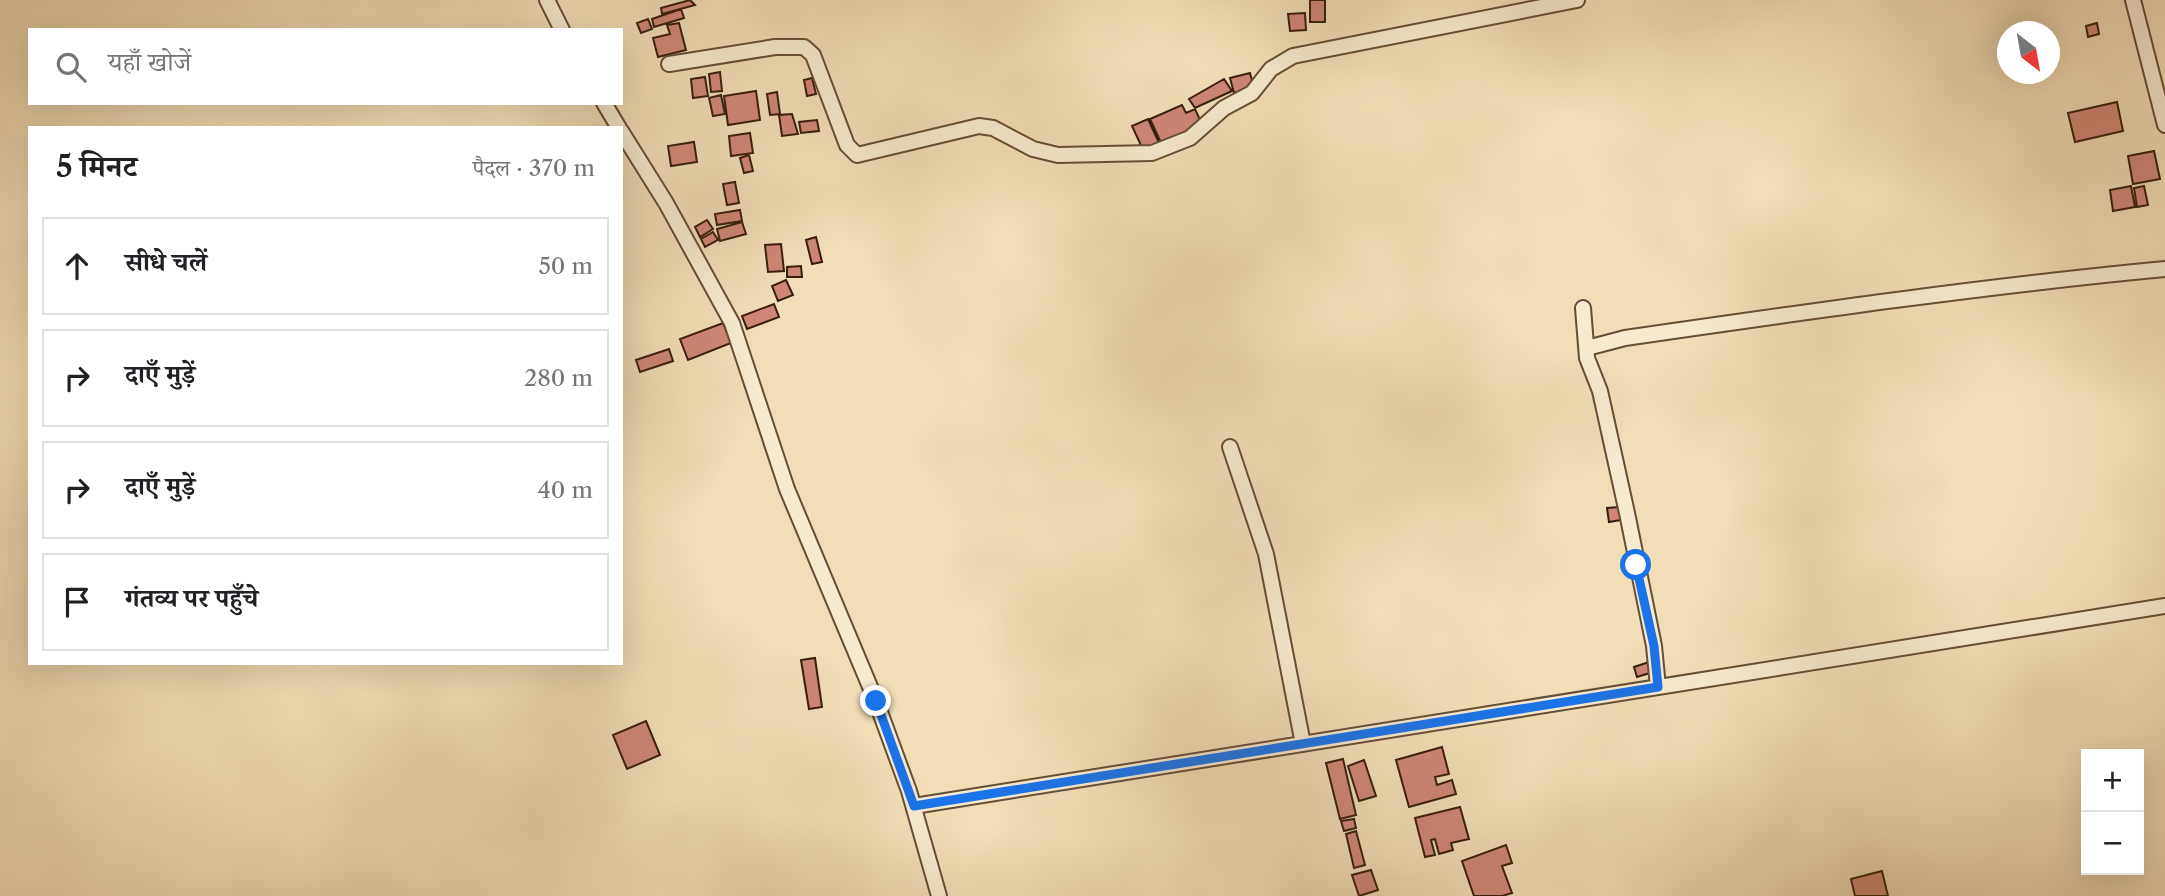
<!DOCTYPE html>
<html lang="hi">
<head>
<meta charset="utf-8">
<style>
	body { margin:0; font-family:"Libre Caslon Text","Noto Serif Devanagari",serif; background:#f2f2f2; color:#202124 }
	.controls { position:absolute; right:21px; bottom:21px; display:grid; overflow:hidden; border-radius:0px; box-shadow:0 7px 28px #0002 }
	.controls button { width:63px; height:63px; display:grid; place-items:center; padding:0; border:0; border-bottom:2px solid #e0e0e0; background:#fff; color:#202124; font:35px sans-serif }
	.compass { position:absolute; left:1997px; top:21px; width:63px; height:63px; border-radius:50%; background:#fff; box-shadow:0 7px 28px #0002; rotate:149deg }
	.stop { position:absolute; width:21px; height:21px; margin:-16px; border:5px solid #1a73e8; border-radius:50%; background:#fff }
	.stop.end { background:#1a73e8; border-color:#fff; box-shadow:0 2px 7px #0008 }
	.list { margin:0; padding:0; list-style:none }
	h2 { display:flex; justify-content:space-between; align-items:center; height:91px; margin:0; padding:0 28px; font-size:30px }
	h2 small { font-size:23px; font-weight:400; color:#757577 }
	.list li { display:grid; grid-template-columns:46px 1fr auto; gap:21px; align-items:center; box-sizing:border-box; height:98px; margin:0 14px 14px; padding:0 14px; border:2px solid #e0e0e0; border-radius:0px }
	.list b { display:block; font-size:26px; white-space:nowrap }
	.list em { font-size:23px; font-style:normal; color:#757577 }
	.icon { flex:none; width:38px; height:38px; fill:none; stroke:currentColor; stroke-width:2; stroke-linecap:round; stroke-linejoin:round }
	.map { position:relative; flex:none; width:2165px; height:896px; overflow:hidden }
	.search { position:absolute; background:#fff; box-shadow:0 7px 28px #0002; left:28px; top:28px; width:595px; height:77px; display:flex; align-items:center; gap:18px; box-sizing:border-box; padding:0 24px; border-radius:0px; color:#757577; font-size:26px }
	.panel { position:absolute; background:#fff; box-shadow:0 7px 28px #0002; left:28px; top:126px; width:595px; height:539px; border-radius:0px }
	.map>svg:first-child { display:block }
	.building { fill:#cf8675; stroke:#381d0c; stroke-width:2 }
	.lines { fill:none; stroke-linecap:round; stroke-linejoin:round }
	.street-casing { stroke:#664d36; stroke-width:18 }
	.street { stroke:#f6ead0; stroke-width:14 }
	.route { stroke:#1a73e8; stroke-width:9 }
</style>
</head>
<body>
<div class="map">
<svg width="2165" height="896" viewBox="0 0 2165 896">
	<rect width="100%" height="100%" fill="#f1deb6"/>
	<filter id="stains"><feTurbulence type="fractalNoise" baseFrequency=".00286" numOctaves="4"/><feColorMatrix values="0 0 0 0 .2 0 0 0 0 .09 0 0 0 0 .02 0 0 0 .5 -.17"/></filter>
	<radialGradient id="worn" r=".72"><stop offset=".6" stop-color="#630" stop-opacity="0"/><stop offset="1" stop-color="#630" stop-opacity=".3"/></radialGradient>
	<!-- building -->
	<path class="building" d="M 690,0 L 695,5 L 662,14 L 661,8 Z
		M 1310,0 L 1325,0 L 1325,22 L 1310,22 Z
		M 681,9 L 684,18 L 654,27 L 652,19 Z
		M 1305,13 L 1306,30 L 1290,31 L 1288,14 Z
		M 648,19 L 652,29 L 641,33 L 637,23 Z
		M 679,23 L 686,50 L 658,57 L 653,38 L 670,34 L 667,25 Z
		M 2097,23 L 2099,34 L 2088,37 L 2086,26 Z
		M 720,72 L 722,91 L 711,92 L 709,74 Z
		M 1250,73 L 1254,88 L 1234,93 L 1230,78 Z
		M 705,77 L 708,96 L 693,98 L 691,79 Z
		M 812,78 L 816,94 L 807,96 L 804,80 Z
		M 1224,79 L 1232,91 L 1195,108 L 1189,99 Z
		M 756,91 L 760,120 L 728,125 L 724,96 Z
		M 777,92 L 780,114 L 770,115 L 767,94 Z
		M 721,95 L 725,114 L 713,116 L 709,98 Z
		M 2117,102 L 2123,131 L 2075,142 L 2068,113 Z
		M 1182,105 L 1186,113 L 1195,109 L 1201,122 L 1192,126 L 1194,132 L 1163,147 L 1150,119 Z
		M 792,114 L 798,134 L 782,136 L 779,115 Z
		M 1148,119 L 1160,145 L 1144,152 L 1132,126 Z
		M 817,120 L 819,131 L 801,133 L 799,122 Z
		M 750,133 L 753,153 L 731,156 L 729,136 Z
		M 694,142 L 697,162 L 671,166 L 668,146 Z
		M 2154,151 L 2160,179 L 2133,184 L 2128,156 Z
		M 749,155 L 753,171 L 744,173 L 740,158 Z
		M 735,182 L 739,203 L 727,205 L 723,184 Z
		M 2131,186 L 2135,207 L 2113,211 L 2110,190 Z
		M 2144,186 L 2148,205 L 2137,207 L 2134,188 Z
		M 740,210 L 742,221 L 717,225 L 715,214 Z
		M 707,220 L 713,229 L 700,237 L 695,227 Z
		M 742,222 L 746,234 L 720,241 L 717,229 Z
		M 713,232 L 718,240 L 705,247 L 701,239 Z
		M 816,237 L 822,262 L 812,264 L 806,240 Z
		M 781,244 L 784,271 L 768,272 L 765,245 Z
		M 801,266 L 802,277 L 787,277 L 787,267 Z
		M 786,280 L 793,295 L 778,301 L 772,286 Z
		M 774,304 L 779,317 L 747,329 L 742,316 Z
		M 723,323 L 731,343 L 688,360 L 680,339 Z
		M 669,349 L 673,361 L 640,372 L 636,360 Z
		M 1619,507 L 1621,520 L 1609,522 L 1607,508 Z
		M 815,658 L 822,707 L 809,709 L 801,660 Z
		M 1649,662 L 1653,672 L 1637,677 L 1634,667 Z
		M 646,721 L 660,755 L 627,769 L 613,735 Z
		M 1442,747 L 1449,774 L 1435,777 L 1437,785 L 1452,780 L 1456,794 L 1409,807 L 1396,760 Z
		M 1343,759 L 1356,815 L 1340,819 L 1326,763 Z
		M 1364,760 L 1376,796 L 1359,801 L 1348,766 Z
		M 1460,807 L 1469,839 L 1451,843 L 1453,850 L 1439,854 L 1435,839 L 1431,840 L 1435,855 L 1425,857 L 1415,818 Z
		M 1354,819 L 1356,828 L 1344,831 L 1341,821 Z
		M 1356,831 L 1365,865 L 1354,868 L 1346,834 Z
		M 1506,845 L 1512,863 L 1502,866 L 1512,893 L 1502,896 L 1474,896 L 1462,861 Z
		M 1371,870 L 1378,890 L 1359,896 L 1352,875 Z
		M 1882,871 L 1888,896 L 1855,896 L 1851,879 Z"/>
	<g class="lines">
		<!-- street casing -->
		<g class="street-casing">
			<path id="street" d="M 547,0 L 562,30
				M 2133,0 L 2165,125
				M 669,64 L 775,47 L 804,47 L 813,55 L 847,145 L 857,155 L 979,126 L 993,128 L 1033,149 L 1058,155 L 1152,153 L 1190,138 L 1224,108 L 1252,93 L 1271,69 L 1293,56 L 1577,0
				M 604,103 L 619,128
				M 621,131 L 666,203 L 732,323 L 787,489 L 876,701 L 909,791 L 939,896
				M 1583,308 L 1587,358 L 1600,391 L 1627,513 L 1654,646 L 1658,687
				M 1587,348 L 1625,338 C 1805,312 1985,286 2165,269
				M 1230,447 L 1266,554 L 1303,744
				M 914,806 L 2165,606"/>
		</g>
		<!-- street -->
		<use href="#street" class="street"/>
	</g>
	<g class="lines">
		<!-- route -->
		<path class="route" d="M 876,701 L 914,806 L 1658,687 L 1654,646 L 1636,565"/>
	</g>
	<rect width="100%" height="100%" filter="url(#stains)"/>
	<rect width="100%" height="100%" fill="url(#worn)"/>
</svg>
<div class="controls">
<button>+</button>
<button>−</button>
</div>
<svg class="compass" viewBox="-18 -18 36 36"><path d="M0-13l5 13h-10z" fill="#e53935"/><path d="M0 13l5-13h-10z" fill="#757577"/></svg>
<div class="stop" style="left:1636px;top:565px"></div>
<div class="stop end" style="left:876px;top:701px"></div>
<div class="search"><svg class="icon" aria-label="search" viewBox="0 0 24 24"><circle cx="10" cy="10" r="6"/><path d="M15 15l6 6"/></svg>यहाँ खोजें</div>
<section class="panel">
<h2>5 मिनट<small>पैदल · 370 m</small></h2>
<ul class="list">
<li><svg class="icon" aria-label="ahead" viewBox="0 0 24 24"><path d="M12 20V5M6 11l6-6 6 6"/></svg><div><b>सीधे चलें</b></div><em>50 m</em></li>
<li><svg class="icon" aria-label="right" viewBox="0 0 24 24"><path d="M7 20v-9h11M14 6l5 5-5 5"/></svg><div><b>दाएँ मुड़ें</b></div><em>280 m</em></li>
<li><svg class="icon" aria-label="right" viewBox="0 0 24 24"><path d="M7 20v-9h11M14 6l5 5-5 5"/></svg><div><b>दाएँ मुड़ें</b></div><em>40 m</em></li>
<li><svg class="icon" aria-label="arrive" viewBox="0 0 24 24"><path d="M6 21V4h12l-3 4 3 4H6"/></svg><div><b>गंतव्य पर पहुँचे</b></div></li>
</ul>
</section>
</div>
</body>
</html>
